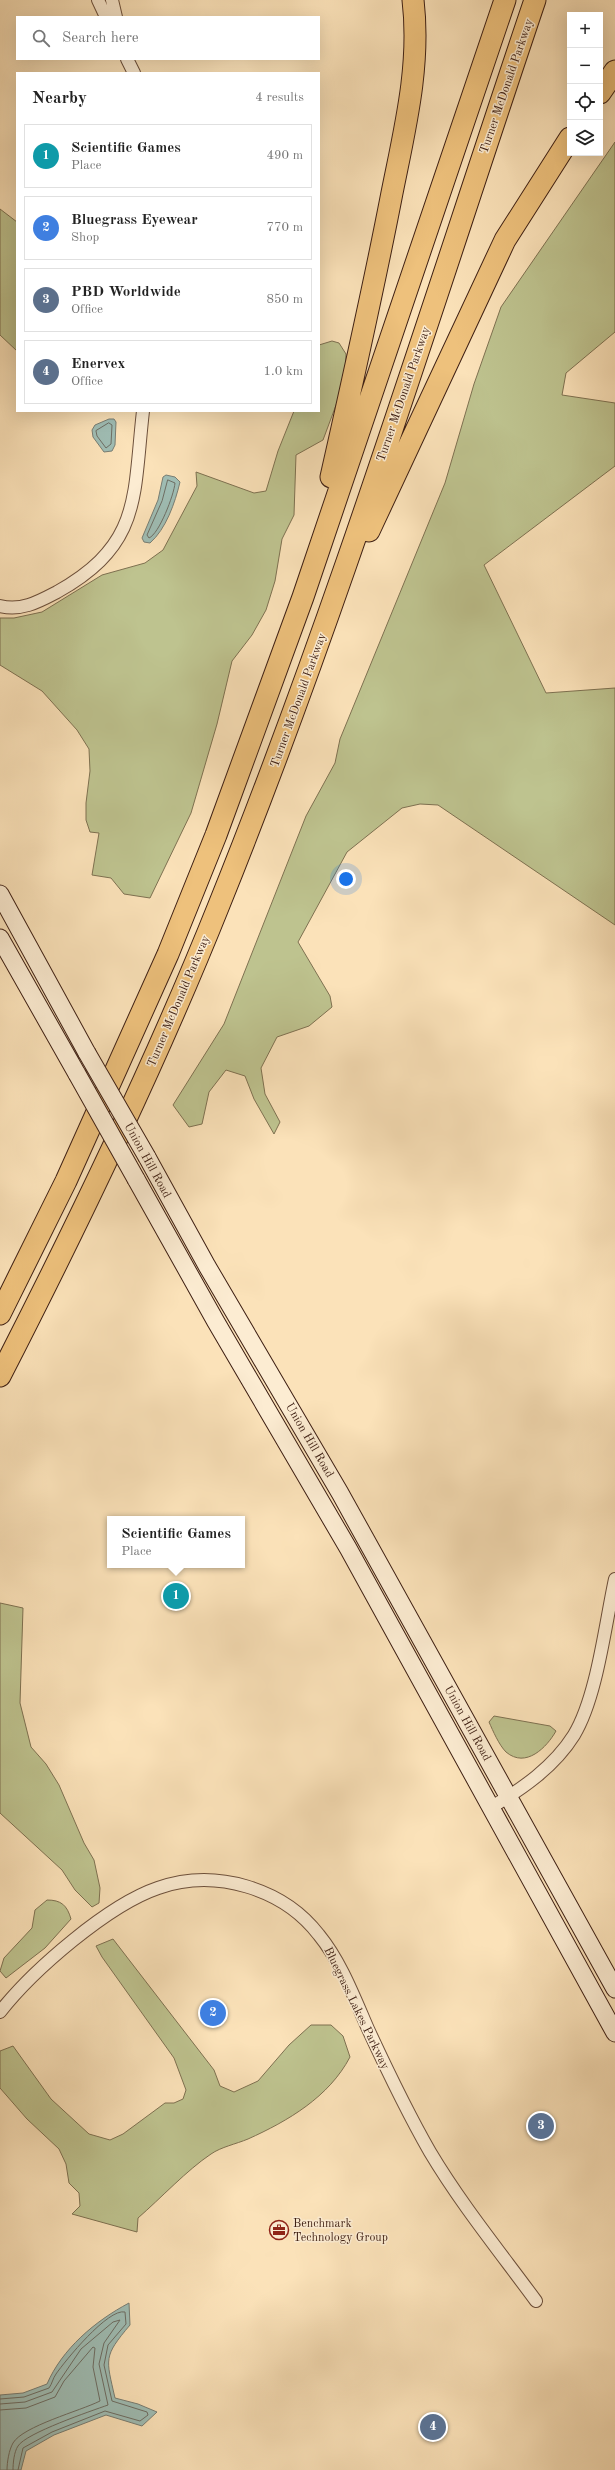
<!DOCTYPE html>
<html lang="en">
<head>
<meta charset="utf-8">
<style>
	body { margin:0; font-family:"Old Standard TT",serif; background:#f2f2f2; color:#222 }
	.controls { position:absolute; right:12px; top:12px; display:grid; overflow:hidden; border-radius:0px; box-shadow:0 4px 16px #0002 }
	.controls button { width:36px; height:36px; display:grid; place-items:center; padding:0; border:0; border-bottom:1px solid #e0e0e0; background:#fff; color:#222; font:20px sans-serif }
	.you { position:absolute; left:346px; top:879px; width:14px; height:14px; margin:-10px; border:3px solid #fff; border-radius:50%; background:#1a73e8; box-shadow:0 0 0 6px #1a73e833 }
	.badge { display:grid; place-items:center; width:26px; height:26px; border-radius:50%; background:#8f2418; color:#fff; font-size:13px; font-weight:700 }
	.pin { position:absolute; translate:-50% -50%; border:2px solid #fff; box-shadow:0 1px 4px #0006 }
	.popup { position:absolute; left:107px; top:1516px; width:138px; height:52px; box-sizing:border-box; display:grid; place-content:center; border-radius:0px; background:#fff; filter:drop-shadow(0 1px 3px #0005); font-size:13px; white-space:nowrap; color:#767676 }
	.popup b { font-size:15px; color:#222 }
	.popup::after { content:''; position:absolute; left:50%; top:100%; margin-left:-8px; border:8px solid transparent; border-top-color:#fff }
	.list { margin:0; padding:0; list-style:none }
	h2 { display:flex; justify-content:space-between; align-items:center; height:52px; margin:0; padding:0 16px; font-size:17px }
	h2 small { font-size:13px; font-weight:400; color:#767676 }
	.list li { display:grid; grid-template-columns:26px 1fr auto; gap:12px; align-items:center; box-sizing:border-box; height:64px; margin:0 8px 8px; padding:0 8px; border:1px solid #e0e0e0; border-radius:0px }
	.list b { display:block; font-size:15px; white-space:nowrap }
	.list p { margin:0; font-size:13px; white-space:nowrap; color:#767676 }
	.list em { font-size:13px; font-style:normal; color:#767676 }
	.icon { flex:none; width:22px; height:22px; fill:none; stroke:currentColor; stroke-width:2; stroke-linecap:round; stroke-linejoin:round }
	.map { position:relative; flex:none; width:615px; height:2470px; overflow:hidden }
	.search { position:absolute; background:#fff; box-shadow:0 4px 16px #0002; left:16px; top:16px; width:304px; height:44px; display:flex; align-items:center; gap:10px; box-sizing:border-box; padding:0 14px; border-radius:0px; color:#767676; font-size:15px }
	.panel { position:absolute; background:#fff; box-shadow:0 4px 16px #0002; left:16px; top:72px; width:304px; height:340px; border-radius:0px }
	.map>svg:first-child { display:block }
	.green { fill:#bec38f; stroke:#7e7151 }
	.water { fill:#9fbdb4; stroke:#787e74 }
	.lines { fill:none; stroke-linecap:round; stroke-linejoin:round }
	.shore { stroke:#6e6e64; stroke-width:1 }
	.street-casing { stroke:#6d503c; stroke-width:14 }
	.secondary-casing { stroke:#3e1f13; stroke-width:19 }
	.highway-casing { stroke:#3e1f13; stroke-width:23 }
	.street { stroke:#fcecd2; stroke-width:12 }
	.secondary { stroke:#fcecd2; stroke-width:17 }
	.highway { stroke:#eec17c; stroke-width:21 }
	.secondary-bridge-casing { stroke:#3e1f13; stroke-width:19; stroke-linecap:butt }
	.secondary-bridge { stroke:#fcecd2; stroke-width:17 }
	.labels { text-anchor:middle; stroke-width:3; stroke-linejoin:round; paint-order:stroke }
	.street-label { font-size:12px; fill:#3e1f13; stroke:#fcecd2 }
	.poi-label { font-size:12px; fill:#3e1f13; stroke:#fcecd2; text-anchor:start }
</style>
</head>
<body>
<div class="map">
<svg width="615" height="2470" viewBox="0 0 615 2470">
	<rect width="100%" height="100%" fill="#fbe2b9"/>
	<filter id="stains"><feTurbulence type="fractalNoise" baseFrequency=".005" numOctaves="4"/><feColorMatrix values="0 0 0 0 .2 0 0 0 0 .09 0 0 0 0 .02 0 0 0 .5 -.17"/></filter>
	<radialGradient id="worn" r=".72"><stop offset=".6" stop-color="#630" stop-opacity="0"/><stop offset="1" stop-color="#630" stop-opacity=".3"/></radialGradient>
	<!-- green -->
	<path class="green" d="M 615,142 L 615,332 L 566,373 L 562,395 L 615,403 L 615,466 L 484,565 L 546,693 L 615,688 L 615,925 L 438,805 L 420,804 L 402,808 L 347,852 L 298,942 L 330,996 L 332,1007 L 309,1026 L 277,1037 L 261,1068 L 265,1094 L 280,1122 L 274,1134 L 254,1099 L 245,1076 L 226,1070 L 209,1092 L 202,1124 L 189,1127 L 173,1105 L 224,1024 L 306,816 L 335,763 L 340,739 L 445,483 L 474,384 L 501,307 Z
		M 0,209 L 17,222 L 17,351 L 0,335 Z
		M 332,341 L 339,343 L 346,354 L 345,381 L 323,440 L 296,455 L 294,515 L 282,539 L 275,581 L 266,610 L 252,635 L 232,661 L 217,724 L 191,813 L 150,898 L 124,894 L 111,878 L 92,875 L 99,833 L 90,832 L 86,820 L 86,803 L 90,771 L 89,749 L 77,730 L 42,691 L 0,665 L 0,618 L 14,618 L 42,612 L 102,575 L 145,563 L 163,550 L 197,486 L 196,472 L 254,493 L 266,491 L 278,451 L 294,411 L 319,411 L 319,345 Z
		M 0,1603 L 23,1608 L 20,1703 L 31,1747 L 46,1764 L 59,1785 L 84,1843 L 94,1860 L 100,1888 L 99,1903 L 92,1907 L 75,1890 L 62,1870 L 0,1813 Z
		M 494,1716 L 550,1726 L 556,1731 C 547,1747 526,1769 506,1752 C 499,1745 493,1731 489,1722 Z
		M 47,1900 C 61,1900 67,1905 71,1919 L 45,1948 L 6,1978 L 0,1971 L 4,1958 L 32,1928 L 35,1910 Z
		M 113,1939 L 214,2070 L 220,2086 L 234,2092 L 258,2081 L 289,2045 L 311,2025 L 331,2025 L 343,2036 L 350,2057 C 329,2097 288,2121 248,2139 C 236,2144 221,2147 211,2154 C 187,2170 161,2198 138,2218 L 137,2232 L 72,2214 L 80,2206 L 79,2193 L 69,2183 L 66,2164 L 59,2149 L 27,2119 L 0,2088 L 0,2051 L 13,2046 L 51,2099 L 89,2134 L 110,2140 L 123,2134 L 165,2103 L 174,2103 L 183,2099 L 186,2090 L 174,2058 L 102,1957 L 96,1946 Z"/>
	<!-- water -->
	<path class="water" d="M 109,419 L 114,419 L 116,422 L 115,445 L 112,451 L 104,452 L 93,437 L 92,430 L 95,425 Z
		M 166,475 L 175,477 L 180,482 C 175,503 166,529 150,543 L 144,542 L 142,538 L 158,500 L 163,477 Z
		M 129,2303 L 130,2325 C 103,2357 106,2358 115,2398 L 138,2404 L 157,2412 L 142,2426 L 106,2415 L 54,2435 L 26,2451 L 21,2470 L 0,2470 L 0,2395 L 23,2393 L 47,2384 C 62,2349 95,2321 129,2303 Z"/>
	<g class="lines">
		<!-- shore -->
		<path class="shore" d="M 109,423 L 112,425 L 111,444 L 106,448 L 97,436 L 96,431 Z
			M 168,480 L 175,483 C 174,495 159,534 149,538 L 147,535 L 162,501 Z
			M 0,2399 L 24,2397 L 49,2388 C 52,2384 53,2378 56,2374 C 65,2361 108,2308 125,2312 L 126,2324 L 108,2345 L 104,2365 L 112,2401 L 147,2412 L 148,2415 L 140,2421 L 105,2411 L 52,2432 L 23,2448 L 18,2470
			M 0,2404 L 25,2402 L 52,2392 L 81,2349 L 113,2322 L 120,2320 L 104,2343 L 99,2364 L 108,2405 C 91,2411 26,2433 18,2446 C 14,2452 13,2463 13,2470
			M 0,2410 L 26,2408 L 55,2397 L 64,2381 L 93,2347 L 95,2348 L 93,2367 L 100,2401 C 80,2411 23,2426 13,2443 C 9,2450 7,2462 7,2470"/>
		<!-- street casing -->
		<g class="street-casing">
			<path id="street" d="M 98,0 L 106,17
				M 112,0 L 116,17
				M 127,59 L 134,73
				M 0,606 C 22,611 38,602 57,592 C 142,544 133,498 143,411
				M 490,1808 C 522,1789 554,1767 574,1735 C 597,1697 605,1625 615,1579
				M 0,2012 C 33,1970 108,1905 158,1888 C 215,1868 283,1888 319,1935 C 341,1962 354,1997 368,2029 C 387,2070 407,2112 430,2152 C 461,2204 500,2252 536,2301"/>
		</g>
		<!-- secondary casing -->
		<g class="secondary-casing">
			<path id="secondary" d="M 0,894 L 87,1053
				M 0,938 L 77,1074
				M 147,1157 L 207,1266 L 340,1493 L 615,1989
				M 136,1179 L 216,1322 L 348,1548 L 615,2033"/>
		</g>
		<!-- highway casing -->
		<g class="highway-casing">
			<path id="highway" d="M 600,93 L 615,71
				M 331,477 C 352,384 373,291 391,198 C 404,132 421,67 413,0
				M 369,531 L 505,240 L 570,138
				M 0,1314 L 66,1181 L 168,954 L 216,835 L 303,597 L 505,0
				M 0,1376 C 79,1222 155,1065 219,905 C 339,608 433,302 535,0"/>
		</g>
		<!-- street -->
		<use href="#street" class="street"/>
		<!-- secondary -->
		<use href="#secondary" class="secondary"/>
		<!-- highway -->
		<use href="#highway" class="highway"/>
		<!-- secondary-bridge casing -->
		<g class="secondary-bridge-casing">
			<path id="secondary-bridge" d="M 87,1053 L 147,1157
				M 77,1074 L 136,1179"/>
		</g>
		<!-- secondary-bridge -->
		<use href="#secondary-bridge" class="secondary-bridge"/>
	</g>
	<!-- icons -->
	<defs>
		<g id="office-ring" transform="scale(1)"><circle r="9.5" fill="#fcecd2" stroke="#8f2418" stroke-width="1.5"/><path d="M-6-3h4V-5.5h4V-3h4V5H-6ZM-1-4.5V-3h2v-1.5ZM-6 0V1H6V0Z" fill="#8f2418"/></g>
	</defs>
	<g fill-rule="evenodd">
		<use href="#office-ring" x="279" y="2230"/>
	</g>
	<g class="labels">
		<!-- street labels -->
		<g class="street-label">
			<text transform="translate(506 86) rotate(-71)" y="4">Turner McDonald Parkway</text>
			<text transform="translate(403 394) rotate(-71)" y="4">Turner McDonald Parkway</text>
			<text transform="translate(298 700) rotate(-70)" y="4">Turner McDonald Parkway</text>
			<text transform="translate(178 1001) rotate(-67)" y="4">Turner McDonald Parkway</text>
			<text transform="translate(148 1160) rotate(61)" y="4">Union Hill Road</text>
			<text transform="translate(310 1440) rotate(60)" y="4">Union Hill Road</text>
			<text transform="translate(468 1723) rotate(61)" y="4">Union Hill Road</text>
			<text transform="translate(357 2008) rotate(64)" y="4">Bluegrass Lakes Parkway</text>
		</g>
		<!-- poi labels -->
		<g class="poi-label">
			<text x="293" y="2227">Benchmark<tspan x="293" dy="14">Technology Group</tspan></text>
		</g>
	</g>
	<rect width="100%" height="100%" filter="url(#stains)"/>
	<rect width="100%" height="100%" fill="url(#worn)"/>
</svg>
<div class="controls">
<button>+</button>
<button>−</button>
<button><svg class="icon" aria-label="locate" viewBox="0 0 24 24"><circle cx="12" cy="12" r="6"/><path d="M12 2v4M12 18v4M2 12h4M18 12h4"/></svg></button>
<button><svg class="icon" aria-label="layers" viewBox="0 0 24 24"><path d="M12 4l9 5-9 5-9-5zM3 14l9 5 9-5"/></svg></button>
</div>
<div class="you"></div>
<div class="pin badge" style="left:176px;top:1596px;background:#0f9aa8">1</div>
<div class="popup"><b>Scientific Games</b>Place</div>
<div class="pin badge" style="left:213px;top:2013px;background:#3f7fe0">2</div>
<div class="pin badge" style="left:541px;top:2126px;background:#5c6f8a">3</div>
<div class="pin badge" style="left:433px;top:2427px;background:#5c6f8a">4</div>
<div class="search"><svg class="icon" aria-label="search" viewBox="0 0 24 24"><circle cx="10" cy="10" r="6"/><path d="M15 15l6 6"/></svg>Search here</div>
<section class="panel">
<h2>Nearby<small>4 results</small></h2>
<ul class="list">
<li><span class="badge" style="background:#0f9aa8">1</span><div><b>Scientific Games</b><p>Place</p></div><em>490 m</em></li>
<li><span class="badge" style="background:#3f7fe0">2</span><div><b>Bluegrass Eyewear</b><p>Shop</p></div><em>770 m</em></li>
<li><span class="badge" style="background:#5c6f8a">3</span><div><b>PBD Worldwide</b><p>Office</p></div><em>850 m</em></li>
<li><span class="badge" style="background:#5c6f8a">4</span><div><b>Enervex</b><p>Office</p></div><em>1.0 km</em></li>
</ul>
</section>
</div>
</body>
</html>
